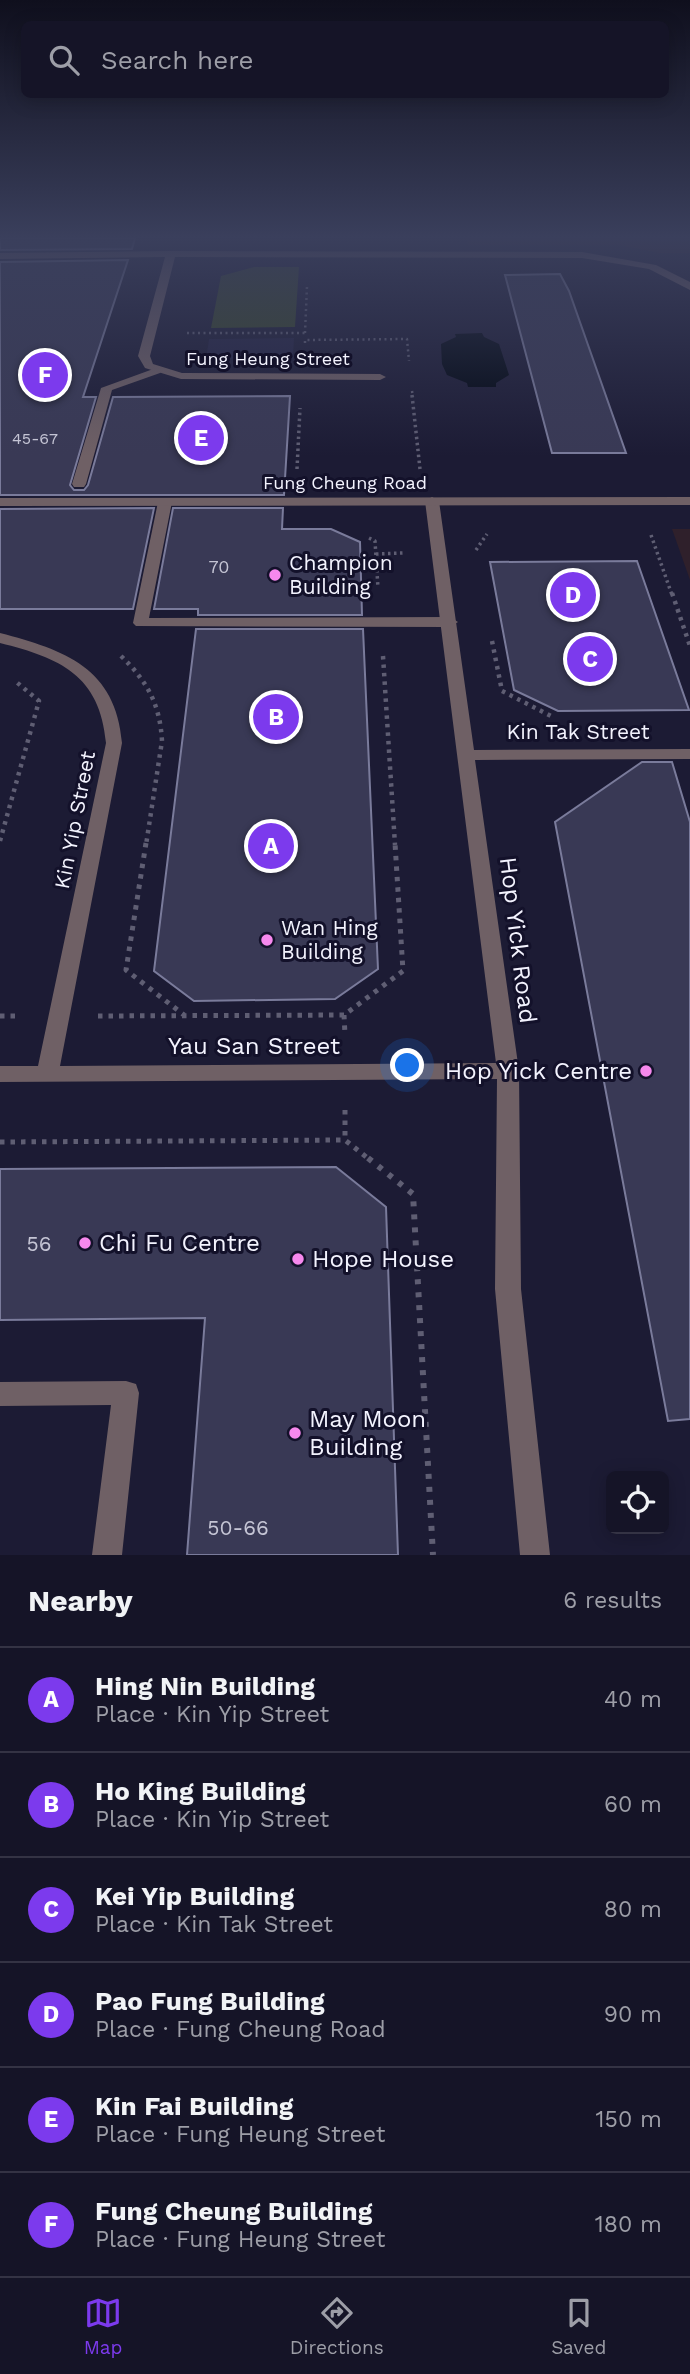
<!DOCTYPE html>
<html lang="en">
<head>
<meta charset="utf-8">
<style>
	body { margin:0; font-family:"Work Sans",sans-serif; background:#1e1d2f; color:#f1f3f6 }
	.controls { position:absolute; right:21px; bottom:21px; display:grid; overflow:hidden; border-radius:10px; box-shadow:0 4px 18px #0003 }
	.controls button { width:63px; height:63px; display:grid; place-items:center; padding:0; border:0; border-bottom:2px solid #343344; background:#151427; color:#f1f3f6; font:35px sans-serif }
	.you { position:absolute; left:408px; top:1066px; width:24px; height:24px; margin:-18px; border:5px solid #fff; border-radius:50%; background:#1a73e8; box-shadow:0 0 0 10px #1a73e833 }
	.badge { display:grid; place-items:center; width:46px; height:46px; border-radius:50%; background:#7c3aed; color:#fff; font-size:23px; font-weight:700 }
	.pin { position:absolute; translate:-50% -50%; border:4px solid #fff; box-shadow:0 2px 7px #0006 }
	.list { margin:0; padding:0; list-style:none }
	h2 { display:flex; justify-content:space-between; align-items:center; height:91px; margin:0; padding:0 28px; font-size:30px }
	h2 small { font-size:23px; font-weight:400; color:#9d9ea7 }
	.list li { display:grid; grid-template-columns:46px 1fr auto; gap:21px; align-items:center; box-sizing:border-box; height:105px; padding:0 28px; border-top:2px solid #343344 }
	.list b { display:block; font-size:26px; white-space:nowrap }
	.list p { margin:0; font-size:23px; white-space:nowrap; color:#9d9ea7 }
	.list em { font-size:23px; font-style:normal; color:#9d9ea7 }
	.icon { flex:none; width:38px; height:38px; fill:none; stroke:currentColor; stroke-width:2; stroke-linecap:round; stroke-linejoin:round }
	.map { position:relative; flex:none; width:690px; height:1555px; overflow:hidden }
	.search { position:absolute; background:#151427; box-shadow:0 4px 18px #0003; left:21px; right:21px; top:21px; height:77px; display:flex; align-items:center; gap:18px; box-sizing:border-box; padding:0 24px; border-radius:10px; color:#9d9ea7; font-size:26px }
	.sheet { height:721px; background:#151427 }
	nav { display:flex; justify-content:space-around; align-items:center; box-sizing:border-box; height:98px; border-top:2px solid #343344; background:#151427; font-size:19px; color:#9d9ea7 }
	nav a { display:grid; justify-items:center; gap:4px }
	nav .on { color:#7c3aed }
	.map>svg:first-child { display:block }
	.built { fill:#232242 }
	.education { fill:#2f202b }
	.green { fill:#384627 }
	.water { fill:#000611 }
	.building { fill:#393955; stroke:#7a7b9b; stroke-width:2 }
	.lines { fill:none; stroke-linecap:round; stroke-linejoin:round }
	.path-far4 { stroke:#5f5e73; stroke-width:2.5; stroke-dasharray:2 3.5; stroke-linecap:butt }
	.path-far3 { stroke:#5f5e73; stroke-width:3.5; stroke-dasharray:2.5 3.5; stroke-linecap:butt }
	.path-far2 { stroke:#5f5e73; stroke-width:4.5; stroke-dasharray:3.5 5; stroke-linecap:butt }
	.path-far1 { stroke:#5f5e73; stroke-width:5; stroke-dasharray:4.5 6; stroke-linecap:butt }
	.path { stroke:#5f5e73; stroke-width:6; stroke-dasharray:5 8; stroke-linecap:butt }
	.service { fill:#6f6065; fill-rule:evenodd }
	.pedestrian { fill:#6f6065; fill-rule:evenodd }
	.minor { fill:#6f6065; fill-rule:evenodd }
	.tertiary { fill:#6f6065; fill-rule:evenodd }
	.poi-dot { fill:#f688ed; stroke:#13112a; stroke-width:2.5 }
	.labels { text-anchor:middle; stroke-width:6; stroke-linejoin:round; paint-order:stroke }
	.far-number-label { font-size:16px; fill:#c4c4d4 }
	.far-street-label { font-size:18px; fill:#f3f3fe; stroke:#13112a }
	.number-label { font-size:18px; fill:#c4c4d4 }
	.poi-label { font-size:21px; fill:#f3f3fe; stroke:#13112a; text-anchor:start }
	.street-label { font-size:21px; fill:#f3f3fe; stroke:#13112a }
	.near-number-label { font-size:21px; fill:#c4c4d4 }
	.near-street-label { font-size:24px; fill:#f3f3fe; stroke:#13112a }
	.near-poi-label { font-size:24px; fill:#f3f3fe; stroke:#13112a; text-anchor:start }
</style>
</head>
<body>
<div class="map">
<svg width="690" height="1555" viewBox="0 0 690 1555">
	<rect width="100%" height="100%" fill="#1c1b34"/>
	<!-- built -->
	<path class="built" d="M 294,338 L 293,358 L 206,359 L 209,339 Z"/>
	<!-- education -->
	<path class="education" d="M 466,238 L 690,238 L 690,253 L 659,253 L 619,245 L 468,245 Z
		M 672,529 L 690,529 L 690,580 Z"/>
	<!-- green -->
	<path class="green" d="M 254,267 L 299,267 L 295,327 L 211,328 L 221,276 Z"/>
	<!-- water -->
	<path class="water" d="M 482,333 L 484,337 L 499,344 L 509,375 L 496,383 L 496,387 L 468,387 L 467,383 L 447,375 L 442,364 L 441,344 L 456,337 L 455,334 Z"/>
	<!-- building -->
	<path class="building" d="M 0,238 L 135,238 L 132,249 L 0,250 Z
		M 128,260 L 83,397 L 96,397 L 70,485 L 74,490 L 84,490 L 88,485 L 113,397 L 290,396 L 284,495 L 0,495 L 0,262 Z
		M 560,274 L 569,291 L 626,453 L 552,453 L 505,275 Z
		M 154,508 L 133,609 L 0,609 L 0,509 Z
		M 173,508 L 283,508 L 282,529 L 331,529 L 360,542 L 362,615 L 198,615 L 198,609 L 154,609 Z
		M 637,561 L 689,710 L 558,711 L 514,690 L 490,562 Z
		M 196,629 L 363,629 L 378,969 L 335,999 L 194,1001 L 154,971 Z
		M 642,762 L 672,762 L 690,822 L 690,1419 L 668,1421 L 555,822 Z
		M 336,1167 L 386,1207 L 398,1555 L 187,1555 L 205,1318 L 0,1320 L 0,1169 Z"/>
	<g class="lines">
		<!-- path-far4 -->
		<path class="path-far4" d="M 187,333 L 305,333
			M 305,333 L 307,286
			M 305,343 L 305,340 L 407,339 L 409,361
			M 412,391 L 413,397"/>
		<!-- path-far3 -->
		<path class="path-far3" d="M 412,395 L 420,469
			M 297,469 L 300,408
			M 651,535 L 672,595
			M 369,538 L 375,541 L 378,588
			M 476,550 L 487,534
			M 376,554 L 403,553"/>
		<!-- path-far2 -->
		<path class="path-far2" d="M 672,593 L 690,646
			M 492,641 L 502,691 L 555,718
			M 121,656 C 147,681 160,704 162,741 L 146,845
			M 383,656 L 395,845
			M 0,841 L 39,701 L 14,680"/>
		<!-- path-far1 -->
		<path class="path-far1" d="M 146,843 L 126,970 L 184,1015
			M 344,1015 L 345,1035
			M 0,1016 L 19,1016
			M 98,1016 L 344,1015 L 403,971 L 395,843
			M 345,1110 L 345,1140
			M 0,1142 L 345,1140 L 370,1160"/>
		<!-- path -->
		<path class="path" d="M 368,1158 L 413,1194 L 433,1555"/>
		<!-- service -->
		<path class="service" d="M 126,1381 L 136,1384 L 139,1393 L 122,1555 L 92,1555 L 111,1405 L 0,1406 L 0,1382 Z"/>
		<!-- pedestrian -->
		<path class="pedestrian" d="M 156,368 L 162,371 L 160,373 L 112,390 L 86,484 L 84,487 L 74,487 L 72,484 L 101,388 Z
			M 165,498 L 172,502 L 149,618 L 450,617 L 458,622 L 450,627 L 136,626 L 133,623 L 158,502 Z"/>
		<!-- minor -->
		<path class="minor" d="M 171,251 L 582,252 L 656,265 L 690,282 L 690,290 L 649,269 L 582,258 L 175,257 L 150,356 L 153,364 L 182,373 L 380,374 L 386,377 L 380,380 L 181,379 L 145,368 L 138,356 L 165,257 L 0,259 L 0,253 Z
			M 432,497 L 439,501 L 474,750 L 690,749 L 690,759 L 475,760 L 519,1071 L 521,1289 L 550,1555 L 520,1555 L 495,1289 L 497,1079 L 0,1082 L 0,1066 L 38,1066 L 106,743 C 100,675 60,658 0,643 L 0,633 C 65,650 116,668 122,743 L 60,1066 L 496,1063 L 425,501 Z"/>
		<!-- tertiary -->
		<path class="tertiary" d="M 690,497 L 690,505 L 0,506 L 0,498 Z"/>
	</g>
	<!-- sky -->
	<linearGradient id="sky" x2="0" y2="1"><stop stop-color="#0f0f1d"/><stop offset="0.52" stop-color="#3a3f5c"/><stop offset="1" stop-color="#3a3f5c" stop-opacity="0"/></linearGradient>
	<rect width="690" height="456" fill="url(#sky)"/>
	<!-- markers -->
	<g class="poi-dot">
		<circle cx="275" cy="575" r="7"/>
		<circle cx="267" cy="940" r="7"/>
		<circle cx="646" cy="1071" r="7"/>
		<circle cx="85" cy="1243" r="7"/>
		<circle cx="298" cy="1259" r="7"/>
		<circle cx="295" cy="1433" r="7"/>
	</g>
	<g class="labels">
		<!-- far-number labels -->
		<g class="far-number-label">
			<text x="35" y="444">45-67</text>
		</g>
		<!-- far-street labels -->
		<g class="far-street-label">
			<text x="268" y="365">Fung Heung Street</text>
			<text x="345" y="489">Fung Cheung Road</text>
		</g>
		<!-- number labels -->
		<g class="number-label">
			<text x="219" y="573">70</text>
		</g>
		<!-- poi labels -->
		<g class="poi-label">
			<text x="289" y="570">Champion<tspan x="289" dy="24">Building</tspan></text>
			<text x="281" y="935">Wan Hing<tspan x="281" dy="24">Building</tspan></text>
		</g>
		<!-- street labels -->
		<g class="street-label">
			<text x="578" y="739">Kin Tak Street</text>
			<text transform="translate(75 820) rotate(-79)" y="7">Kin Yip Street</text>
		</g>
		<!-- near-number labels -->
		<g class="near-number-label">
			<text x="39" y="1251">56</text>
			<text x="238" y="1535">50-66</text>
		</g>
		<!-- near-street labels -->
		<g class="near-street-label">
			<text transform="translate(518 940) rotate(83)" y="8">Hop Yick Road</text>
			<text x="254" y="1054">Yau San Street</text>
		</g>
		<!-- near-poi labels -->
		<g class="near-poi-label">
			<text x="632" y="1079" text-anchor="end">Hop Yick Centre</text>
			<text x="99" y="1251">Chi Fu Centre</text>
			<text x="312" y="1267">Hope House</text>
			<text x="309" y="1427">May Moon<tspan x="309" dy="28">Building</tspan></text>
		</g>
	</g>
</svg>
<div class="controls">
<button><svg class="icon" aria-label="locate" viewBox="0 0 24 24"><circle cx="12" cy="12" r="6"/><path d="M12 2v4M12 18v4M2 12h4M18 12h4"/></svg></button>
</div>
<div class="you"></div>
<div class="pin badge" style="left:271px;top:846px">A</div>
<div class="pin badge" style="left:276px;top:717px">B</div>
<div class="pin badge" style="left:590px;top:659px">C</div>
<div class="pin badge" style="left:573px;top:595px">D</div>
<div class="pin badge" style="left:201px;top:438px">E</div>
<div class="pin badge" style="left:45px;top:375px">F</div>
<div class="search"><svg class="icon" aria-label="search" viewBox="0 0 24 24"><circle cx="10" cy="10" r="6"/><path d="M15 15l6 6"/></svg>Search here</div>
</div>
<section class="sheet">
<h2>Nearby<small>6 results</small></h2>
<ul class="list">
<li><span class="badge">A</span><div><b>Hing Nin Building</b><p>Place · Kin Yip Street</p></div><em>40 m</em></li>
<li><span class="badge">B</span><div><b>Ho King Building</b><p>Place · Kin Yip Street</p></div><em>60 m</em></li>
<li><span class="badge">C</span><div><b>Kei Yip Building</b><p>Place · Kin Tak Street</p></div><em>80 m</em></li>
<li><span class="badge">D</span><div><b>Pao Fung Building</b><p>Place · Fung Cheung Road</p></div><em>90 m</em></li>
<li><span class="badge">E</span><div><b>Kin Fai Building</b><p>Place · Fung Heung Street</p></div><em>150 m</em></li>
<li><span class="badge">F</span><div><b>Fung Cheung Building</b><p>Place · Fung Heung Street</p></div><em>180 m</em></li>
</ul>
</section>
<nav>
<a class="on"><svg class="icon" aria-label="map" viewBox="0 0 24 24"><path d="M3 6l6-2 6 2 6-2v14l-6 2-6-2-6 2zM9 4v14M15 6v14"/></svg>Map</a>
<a><svg class="icon" aria-label="directions" viewBox="0 0 24 24"><path d="M12 3l9 9-9 9-9-9zM9 14v-3h6M13 9l2 2-2 2"/></svg>Directions</a>
<a><svg class="icon" aria-label="saved" viewBox="0 0 24 24"><path d="M7 4h10v16l-5-4-5 4z"/></svg>Saved</a>
</nav>
</body>
</html>
